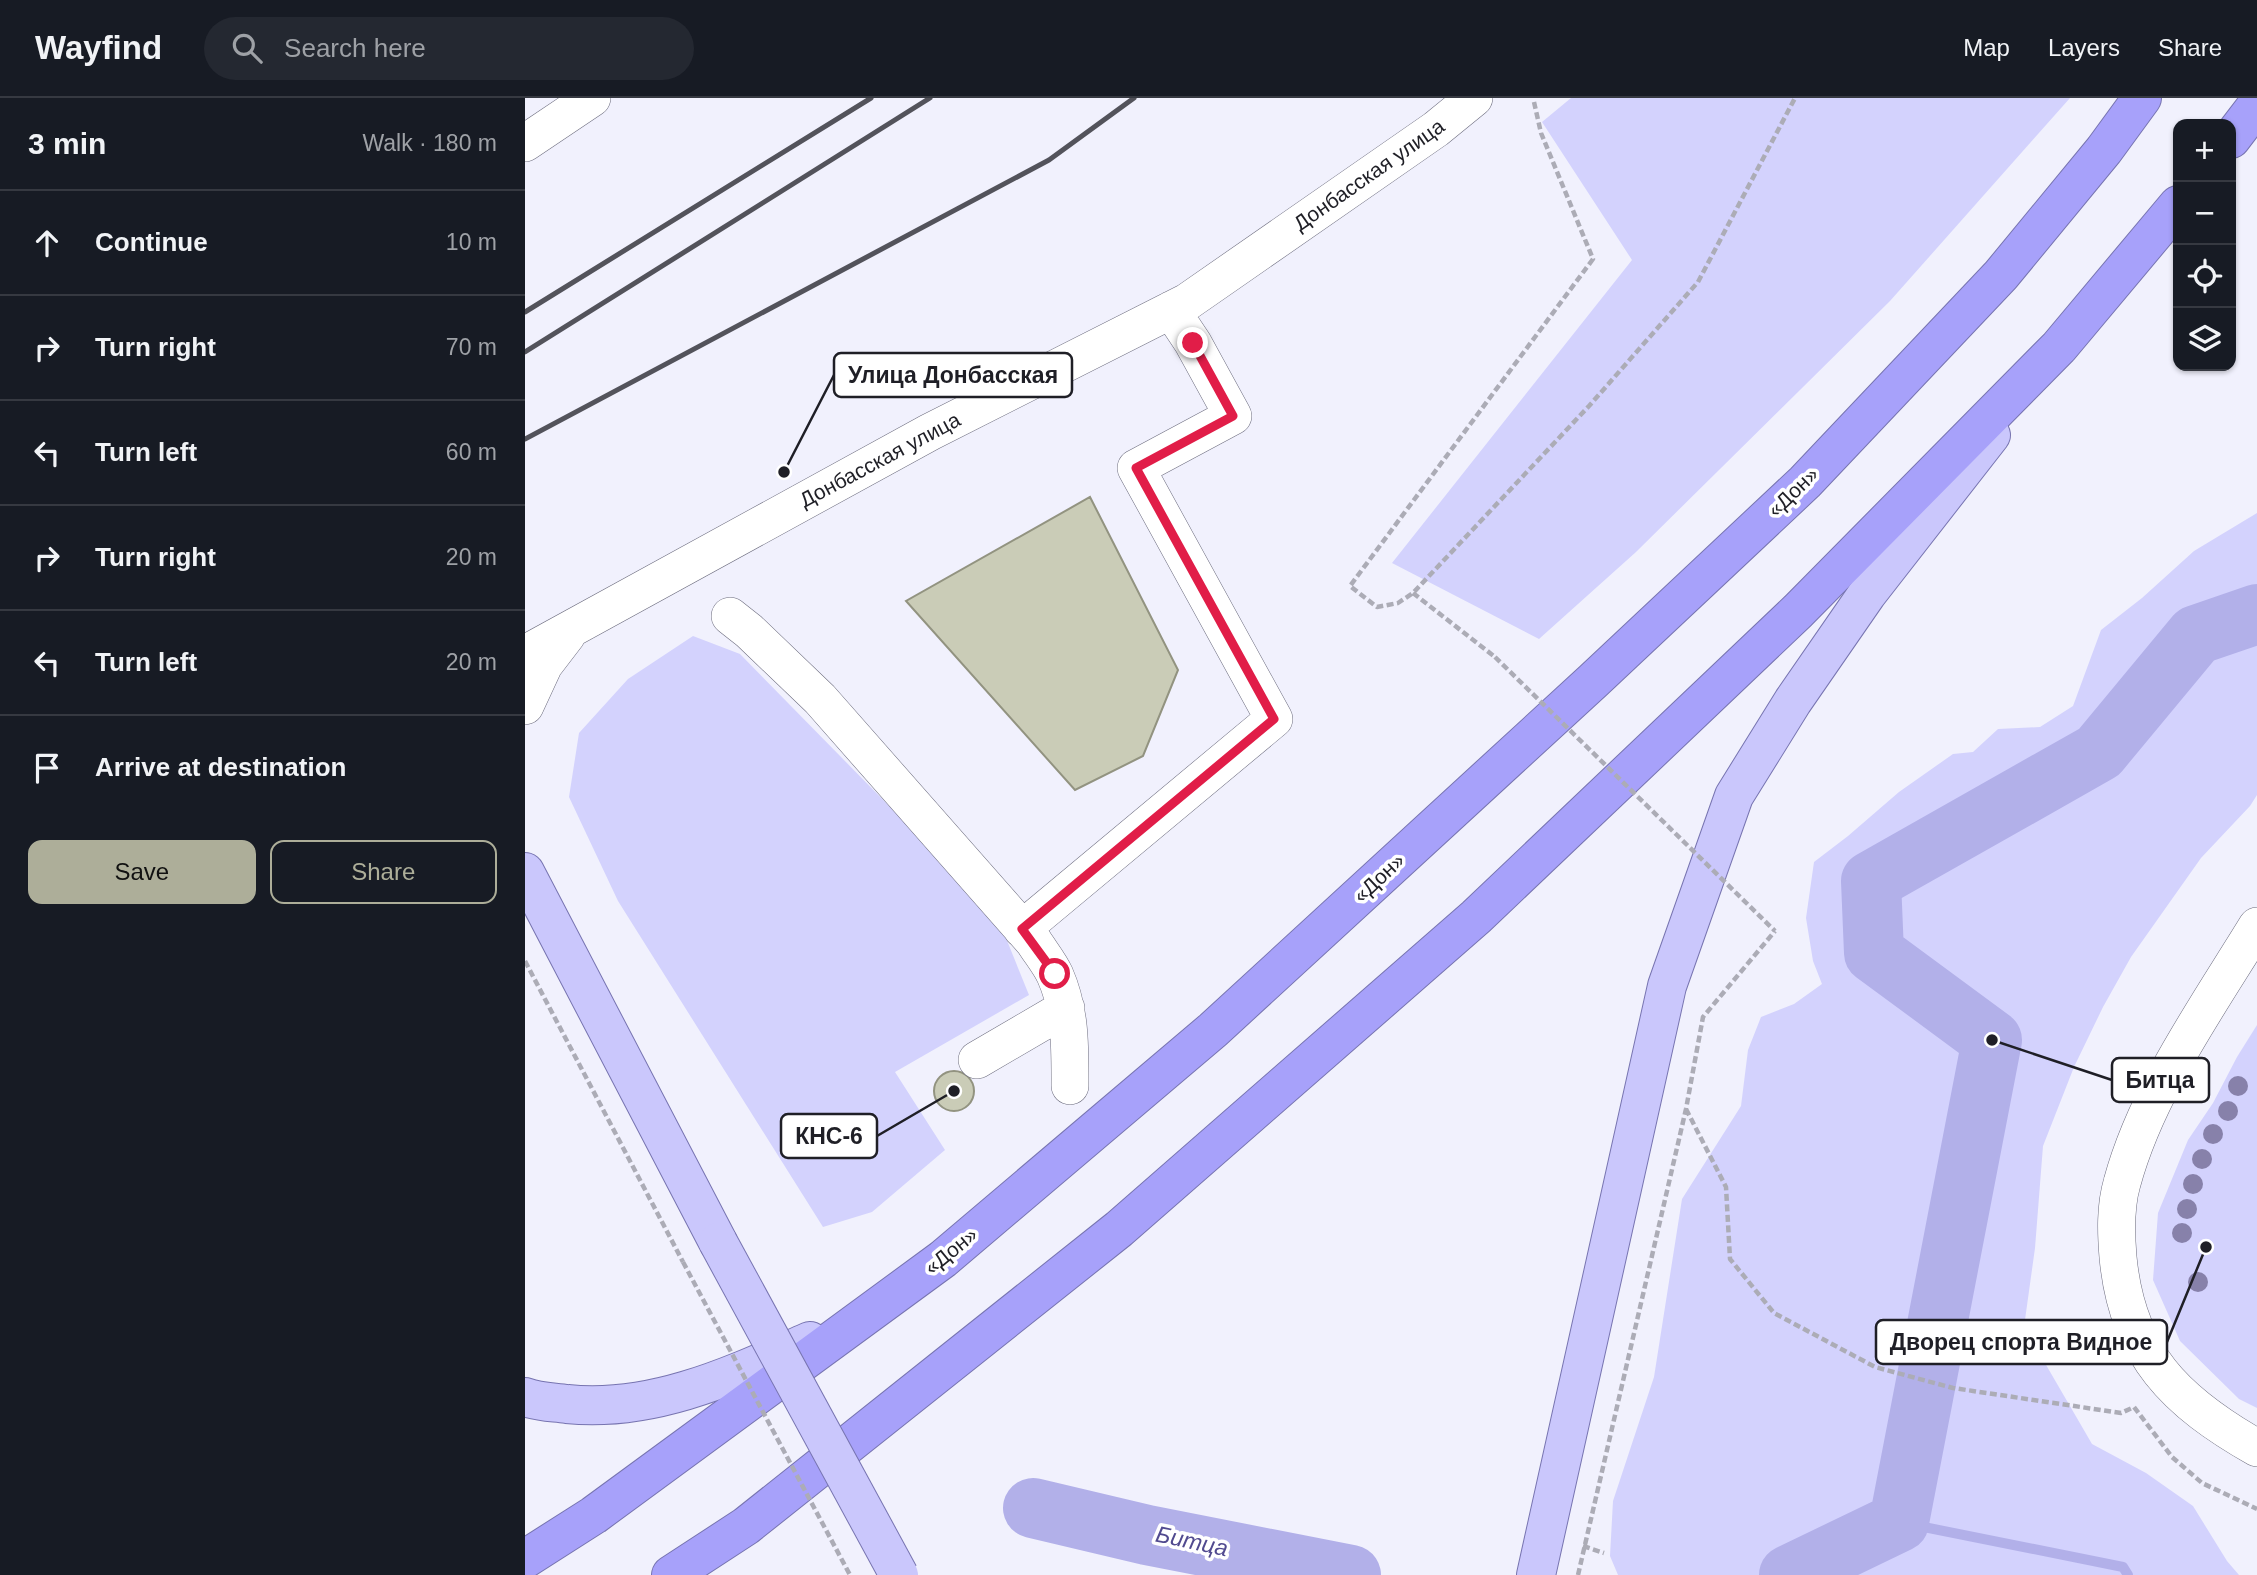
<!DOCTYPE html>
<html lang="en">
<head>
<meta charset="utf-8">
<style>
	body { margin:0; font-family:Helvetica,sans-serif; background:#242831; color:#f1f3f6 }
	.controls { position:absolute; right:21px; top:21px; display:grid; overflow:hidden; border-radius:14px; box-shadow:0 2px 5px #0004 }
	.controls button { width:63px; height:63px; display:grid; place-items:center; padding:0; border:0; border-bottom:2px solid #363941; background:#171b24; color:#f1f3f6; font:35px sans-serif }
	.stop { position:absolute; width:21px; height:21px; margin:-16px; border:5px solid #e11d48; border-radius:50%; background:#fff }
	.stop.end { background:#e11d48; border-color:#fff; box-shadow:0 2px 7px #0008 }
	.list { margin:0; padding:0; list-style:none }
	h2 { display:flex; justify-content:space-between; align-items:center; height:91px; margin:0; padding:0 28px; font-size:30px }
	h2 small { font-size:23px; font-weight:400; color:#9ea1a6 }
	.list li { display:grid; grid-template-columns:46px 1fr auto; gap:21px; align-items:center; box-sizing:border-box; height:105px; padding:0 28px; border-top:2px solid #363941 }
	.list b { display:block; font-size:26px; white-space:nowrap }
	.list em { font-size:23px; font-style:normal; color:#9ea1a6 }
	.actions { display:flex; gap:14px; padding:21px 28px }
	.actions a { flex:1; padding:16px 0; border:2px solid #adae99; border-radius:14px; text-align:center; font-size:24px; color:#adae99 }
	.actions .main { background:#adae99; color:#111 }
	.icon { flex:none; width:38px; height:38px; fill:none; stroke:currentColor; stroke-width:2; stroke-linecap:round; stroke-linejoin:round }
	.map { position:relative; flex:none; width:1732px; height:1477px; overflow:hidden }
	header { display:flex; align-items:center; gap:42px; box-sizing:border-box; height:98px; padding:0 35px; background:#171b24; border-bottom:2px solid #363941 }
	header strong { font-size:33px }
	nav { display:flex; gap:38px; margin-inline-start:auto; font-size:24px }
	.search { width:490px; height:63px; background:#242831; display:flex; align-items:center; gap:18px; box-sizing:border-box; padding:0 24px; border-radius:38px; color:#9ea1a6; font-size:26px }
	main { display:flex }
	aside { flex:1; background:#171b24 }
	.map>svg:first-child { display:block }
	.green { fill:#d3d2fd }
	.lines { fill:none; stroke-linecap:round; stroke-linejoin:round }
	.stream { stroke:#b2b0e9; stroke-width:10 }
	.river { stroke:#b2b0e9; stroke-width:60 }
	.building { fill:#caccb7; stroke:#929380; stroke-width:2 }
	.minor-casing { stroke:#6c6c7e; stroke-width:38 }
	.major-casing { stroke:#7774b0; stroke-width:40 }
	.highway-casing { stroke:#7774b0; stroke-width:40 }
	.path { stroke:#acacb6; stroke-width:4.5; stroke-dasharray:7 3.5; stroke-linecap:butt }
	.minor { stroke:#fff; stroke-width:37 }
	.major { stroke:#cac7fc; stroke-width:38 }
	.highway { stroke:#a7a1fa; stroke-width:38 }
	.rail { stroke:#53535b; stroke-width:5 }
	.major-bridge-casing { stroke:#7774b0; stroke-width:40; stroke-linecap:butt }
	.path-bridge { stroke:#acacb6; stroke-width:4.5; stroke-dasharray:7 3.5; stroke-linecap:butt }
	.major-bridge { stroke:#cac7fc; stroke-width:38 }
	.tree { fill:#8781aa }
	.route { stroke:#e11d48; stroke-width:9 }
	.labels { text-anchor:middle; stroke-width:7; stroke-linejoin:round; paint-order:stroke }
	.street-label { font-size:21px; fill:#1f1f26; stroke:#fff }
	.water-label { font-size:23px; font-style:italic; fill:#514a8f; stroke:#fff }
	.leader { fill:none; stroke:#1f1f26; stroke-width:2.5 }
	.callout-dot { fill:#1f1f26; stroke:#fff; stroke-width:2.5 }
	.callout { fill:#fff; stroke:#1f1f26; stroke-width:2.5 }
	.callout-label { font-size:23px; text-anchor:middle; font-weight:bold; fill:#1f1f26 }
</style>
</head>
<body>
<header>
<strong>Wayfind</strong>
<div class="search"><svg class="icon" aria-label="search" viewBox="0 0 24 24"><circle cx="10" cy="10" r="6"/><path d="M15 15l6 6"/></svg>Search here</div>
<nav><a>Map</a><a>Layers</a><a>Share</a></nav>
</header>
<main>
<aside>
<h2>3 min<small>Walk · 180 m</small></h2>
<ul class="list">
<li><svg class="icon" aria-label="ahead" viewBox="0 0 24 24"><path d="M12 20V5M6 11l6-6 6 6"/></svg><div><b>Continue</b></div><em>10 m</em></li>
<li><svg class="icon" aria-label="right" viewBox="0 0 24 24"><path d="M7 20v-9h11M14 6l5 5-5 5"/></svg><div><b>Turn right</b></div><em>70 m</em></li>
<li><svg class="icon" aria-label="left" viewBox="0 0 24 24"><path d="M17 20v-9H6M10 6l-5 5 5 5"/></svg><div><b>Turn left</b></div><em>60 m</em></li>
<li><svg class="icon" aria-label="right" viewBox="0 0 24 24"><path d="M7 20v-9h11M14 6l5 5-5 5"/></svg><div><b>Turn right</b></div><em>20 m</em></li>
<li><svg class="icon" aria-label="left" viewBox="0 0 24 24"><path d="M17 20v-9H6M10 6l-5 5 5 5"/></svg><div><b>Turn left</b></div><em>20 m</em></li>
<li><svg class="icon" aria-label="arrive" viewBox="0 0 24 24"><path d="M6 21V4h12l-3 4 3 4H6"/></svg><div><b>Arrive at destination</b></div></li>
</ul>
<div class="actions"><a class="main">Save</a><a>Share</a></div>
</aside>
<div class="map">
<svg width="1732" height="1477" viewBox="0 0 1732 1477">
	<rect width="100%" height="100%" fill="#f1f1fd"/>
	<!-- green -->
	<path class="green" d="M 1046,0 L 1545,0 L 1365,203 L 1111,454 L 1014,541 L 867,465 L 1107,162 L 1017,24 Z
		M 1732,415 L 1732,697 L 1725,708 L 1676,760 L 1606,859 L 1578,909 L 1549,969 L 1518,1048 L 1510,1150 L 1499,1229 L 1567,1346 L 1621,1375 L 1668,1408 L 1702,1463 L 1714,1477 L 1093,1477 L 1085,1458 L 1088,1403 L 1129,1279 L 1157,1101 L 1216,1008 L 1223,952 L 1236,919 L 1269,906 L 1297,886 L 1288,863 L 1281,820 L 1289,764 L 1323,738 L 1374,694 L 1428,656 L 1448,654 L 1473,631 L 1515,629 L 1548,608 L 1576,532 L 1617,500 L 1669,453 Z
		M 168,538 L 215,556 L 472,818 L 504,897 L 370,974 L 420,1052 L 347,1114 L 298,1129 L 93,803 L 44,699 L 54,635 L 103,581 Z
		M 1732,927 L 1732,1310 L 1714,1301 L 1655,1243 L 1628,1182 L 1633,1115 L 1663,1042 L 1688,1005 L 1712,959 Z"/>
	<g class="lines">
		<!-- stream -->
		<path class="stream" d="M 1374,1424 L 1598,1469 L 1603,1477"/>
		<!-- river -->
		<path class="river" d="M 508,1410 L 622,1437 L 826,1477
			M 1264,1477 L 1374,1424 L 1467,942 L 1349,855 L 1346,783 L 1574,654 L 1671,537 L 1732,516"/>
	</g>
	<!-- building -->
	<path class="building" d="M 565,399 L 653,572 L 618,658 L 550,692 L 381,503 Z
		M409 993a20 20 0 1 1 40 0a20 20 0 1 1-40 0Z"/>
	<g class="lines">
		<!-- minor casing -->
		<g class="minor-casing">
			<path id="minor" d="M 0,45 L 67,0
				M 205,518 L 224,533 L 295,601 L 509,844 C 516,855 525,866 530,877 C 546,913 545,950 545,988
				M 0,556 L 405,334 L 662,204 L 911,31 L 949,0
				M 0,608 L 19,567 L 42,537
				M 1732,828 C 1683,908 1621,995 1597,1085 C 1590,1109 1591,1135 1593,1159 C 1602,1257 1651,1304 1732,1350
				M 497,831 L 749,621 L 611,370 L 708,318 L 668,245 L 646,212
				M 452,962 L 541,910"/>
		</g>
		<!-- major casing -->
		<g class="major-casing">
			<path id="major" d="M 0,774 L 193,1144
				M 0,1299 C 13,1304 28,1304 42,1306 C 128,1315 208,1277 285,1243
				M 1011,1477 L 1142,888 L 1209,698 L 1268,603 L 1342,496 L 1466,337"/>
		</g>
		<!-- highway casing -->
		<g class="highway-casing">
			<path id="highway" d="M 1706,41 L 1732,7
				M 0,1461 L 69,1417 L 418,1161 L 688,932 L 1068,583 L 1280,384 L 1476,177 L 1579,52 L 1617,0
				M 146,1477 L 221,1428 L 594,1131 L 951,819 L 1273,513 L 1534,249 L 1653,107"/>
		</g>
		<!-- path -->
		<path class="path" d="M 1009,4 L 1016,35 L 1068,161 L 825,488 L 852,509 L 873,505 L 888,495 L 1064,308 L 1173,184 L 1270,0
			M 888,495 L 970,559
			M 0,863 L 158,1164
			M 1161,1011 L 1201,1089 L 1205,1161 L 1249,1215 L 1350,1269 L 1428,1290 L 1596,1315 L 1609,1309 L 1647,1359 L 1677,1385 L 1732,1411
			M 1058,1448 L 1079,1455
			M 1053,1477 L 1161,1011 L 1178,919 L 1250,833"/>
		<!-- minor -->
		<use href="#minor" class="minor"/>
		<!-- major -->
		<use href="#major" class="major"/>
		<!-- highway -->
		<use href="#highway" class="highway"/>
		<!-- rail -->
		<path class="rail" d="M 0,214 L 346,0
			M 0,254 L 405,0
			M 0,341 L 524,62 L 609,0"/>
		<!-- major-bridge casing -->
		<g class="major-bridge-casing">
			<path id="major-bridge" d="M 193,1144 L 374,1477"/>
		</g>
		<!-- path-bridge -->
		<path class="path-bridge" d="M 970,559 L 1250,833
			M 158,1164 L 325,1477"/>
		<!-- major-bridge -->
		<use href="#major-bridge" class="major-bridge"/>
	</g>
	<!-- trees -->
	<g class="tree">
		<circle cx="1713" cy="988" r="10"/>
		<circle cx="1703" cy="1013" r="10"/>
		<circle cx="1688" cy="1036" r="10"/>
		<circle cx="1677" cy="1061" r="10"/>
		<circle cx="1668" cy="1086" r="10"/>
		<circle cx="1662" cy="1111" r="10"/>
		<circle cx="1657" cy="1135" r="10"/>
		<circle cx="1673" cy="1184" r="10"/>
	</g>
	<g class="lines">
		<!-- route -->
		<path class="route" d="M 530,876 L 497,831 L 749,621 L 611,370 L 708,318 L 668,245"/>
	</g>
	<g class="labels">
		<!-- street labels -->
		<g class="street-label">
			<text transform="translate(844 77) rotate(-35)" y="7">Донбасская улица</text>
			<text transform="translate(355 362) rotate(-28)" y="7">Донбасская улица</text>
			<text transform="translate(1268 394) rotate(-44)" y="7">«Дон»</text>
			<text transform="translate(854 780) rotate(-43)" y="7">«Дон»</text>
			<text transform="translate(426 1153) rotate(-39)" y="7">«Дон»</text>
		</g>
		<!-- water labels -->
		<g class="water-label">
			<text transform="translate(667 1443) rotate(12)" y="8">Битца</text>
		</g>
	</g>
	<!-- callouts -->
	<path class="leader" d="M259 374L309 277M1467 942L1587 982M429 993L352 1038M1681 1149L1642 1244"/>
	<g class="callout-dot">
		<circle cx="259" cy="374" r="7"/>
		<circle cx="1467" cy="942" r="7"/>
		<circle cx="429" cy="993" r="7"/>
		<circle cx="1681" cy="1149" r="7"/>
	</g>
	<g class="callout">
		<rect x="309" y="255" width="238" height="44" rx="7"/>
		<rect x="1587" y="960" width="97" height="44" rx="7"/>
		<rect x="256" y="1016" width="96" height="44" rx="7"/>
		<rect x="1351" y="1222" width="291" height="44" rx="7"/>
	</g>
	<g class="callout-label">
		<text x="428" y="285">Улица Донбасская</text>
		<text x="1635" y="990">Битца</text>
		<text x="304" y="1046">КНС-6</text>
		<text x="1496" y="1252">Дворец спорта Видное</text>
	</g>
</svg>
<div class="controls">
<button>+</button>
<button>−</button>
<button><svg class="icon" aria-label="locate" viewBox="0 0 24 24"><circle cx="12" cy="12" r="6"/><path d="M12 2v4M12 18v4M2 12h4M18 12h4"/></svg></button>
<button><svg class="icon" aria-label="layers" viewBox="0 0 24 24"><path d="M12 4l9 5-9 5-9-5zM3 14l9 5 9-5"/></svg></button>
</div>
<div class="stop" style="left:530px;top:876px"></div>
<div class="stop end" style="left:668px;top:245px"></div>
</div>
</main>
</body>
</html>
